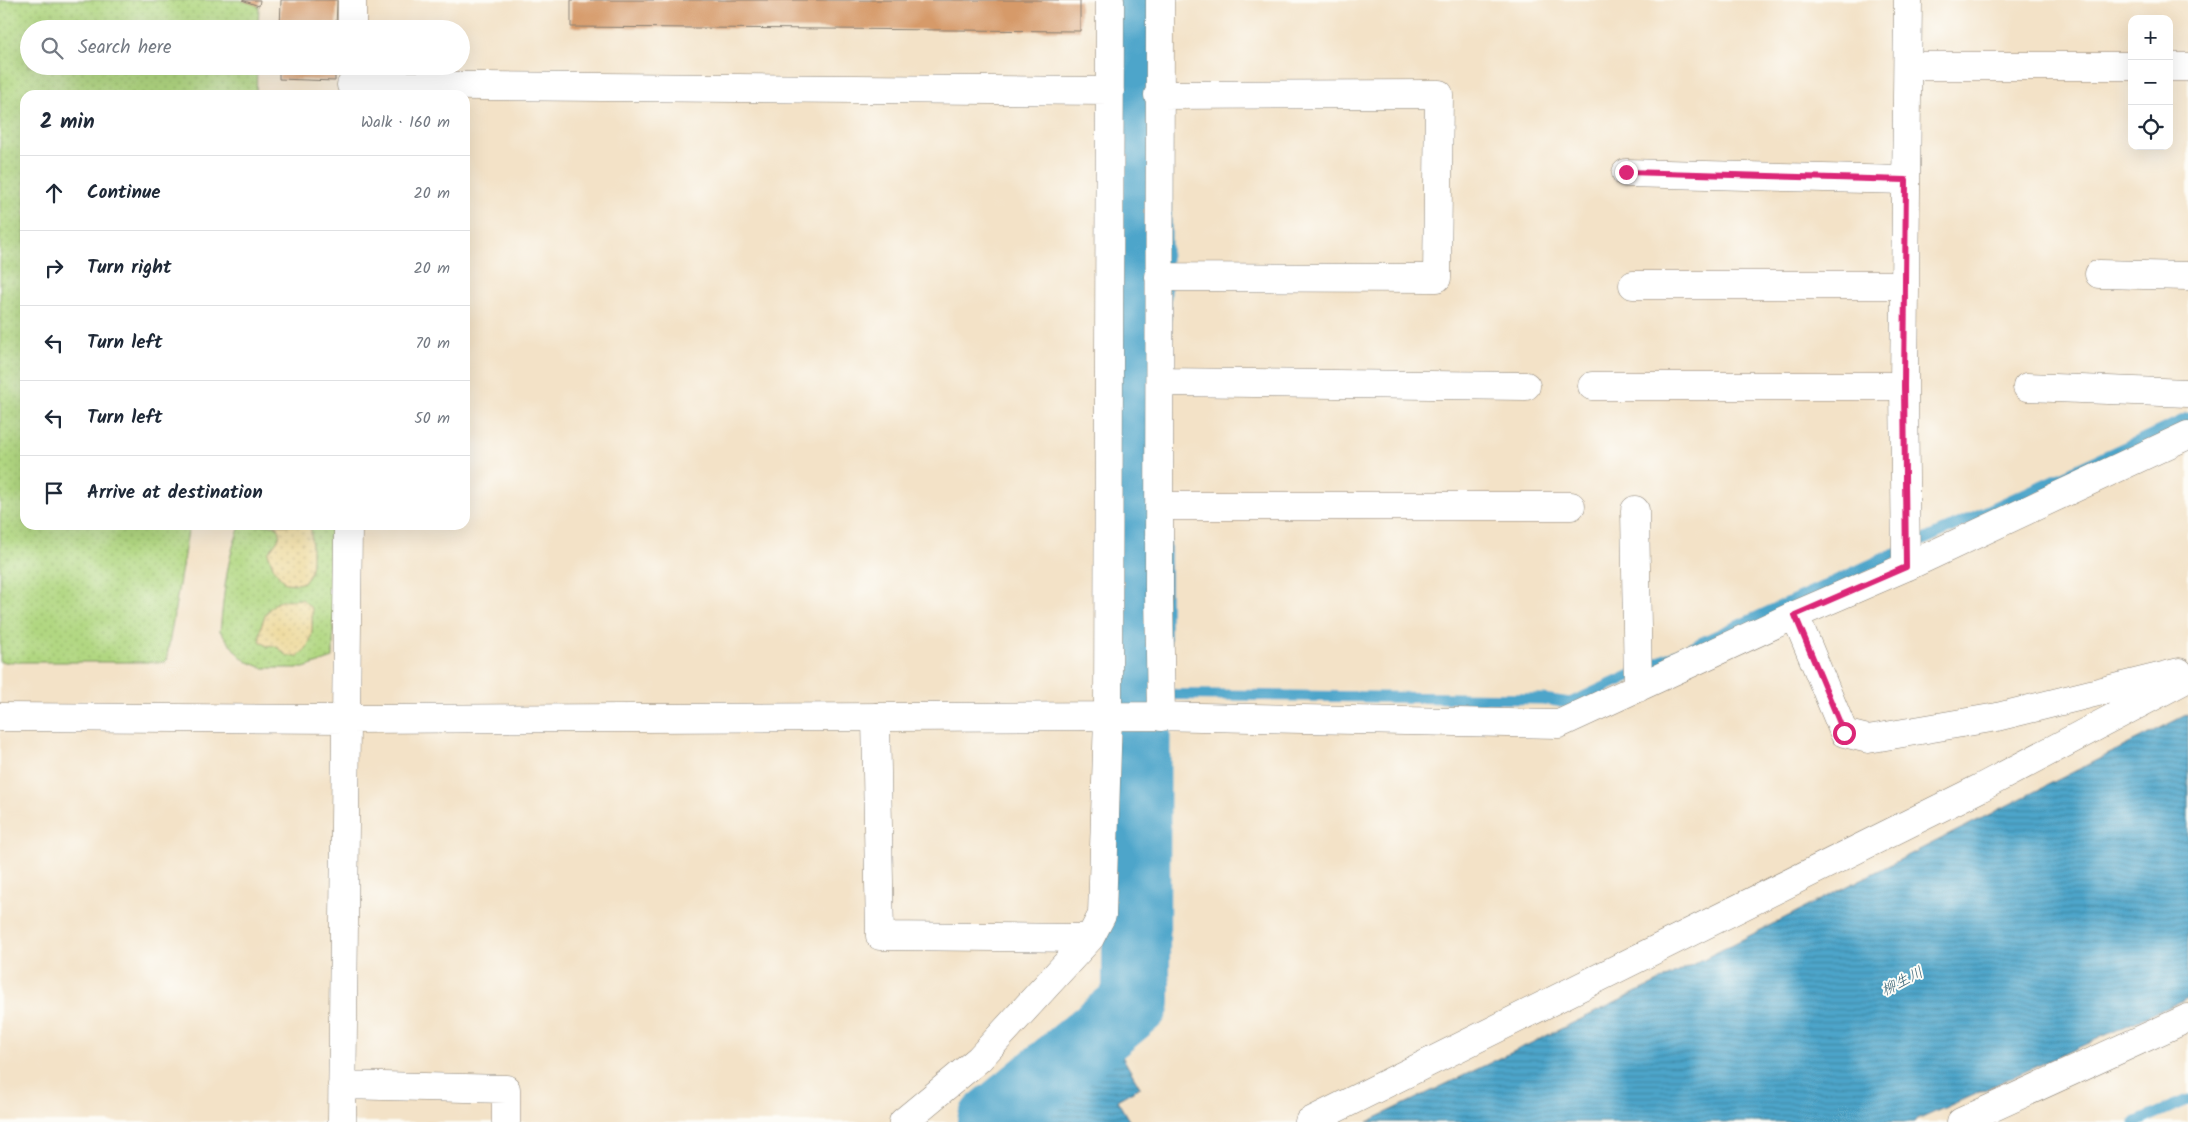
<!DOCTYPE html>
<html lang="en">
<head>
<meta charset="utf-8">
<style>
	body { margin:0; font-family:Kalam,"Klee One",sans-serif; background:#f2f2f3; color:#1f2937 }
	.controls { position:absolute; right:15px; top:15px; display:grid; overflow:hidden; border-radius:10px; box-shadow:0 5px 20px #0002 }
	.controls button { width:45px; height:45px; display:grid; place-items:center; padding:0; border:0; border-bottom:1px solid #e0e1e3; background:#fff; color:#1f2937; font:25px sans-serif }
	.stop { position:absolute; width:15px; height:15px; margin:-11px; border:4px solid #db2777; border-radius:50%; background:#fff }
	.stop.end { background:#db2777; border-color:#fff; box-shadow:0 1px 5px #0008 }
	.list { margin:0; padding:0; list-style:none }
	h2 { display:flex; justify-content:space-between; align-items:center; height:65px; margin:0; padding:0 20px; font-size:21px }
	h2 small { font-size:16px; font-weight:400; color:#747a83 }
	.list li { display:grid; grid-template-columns:32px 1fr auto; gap:15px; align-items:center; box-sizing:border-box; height:75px; padding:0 20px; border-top:1px solid #e0e1e3 }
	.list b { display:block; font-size:19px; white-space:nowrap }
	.list em { font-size:16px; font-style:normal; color:#747a83 }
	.icon { flex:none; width:28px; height:28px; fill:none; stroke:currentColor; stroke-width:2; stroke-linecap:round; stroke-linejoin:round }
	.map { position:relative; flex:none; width:2188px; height:1122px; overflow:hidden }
	.search { position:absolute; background:#fff; box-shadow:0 5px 20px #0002; left:20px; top:20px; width:450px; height:55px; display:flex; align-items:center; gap:12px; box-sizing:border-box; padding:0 18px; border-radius:28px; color:#747a83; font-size:19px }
	.panel { position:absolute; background:#fff; box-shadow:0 5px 20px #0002; left:20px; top:90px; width:450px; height:440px; border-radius:15px }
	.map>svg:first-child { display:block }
	.grass { fill:url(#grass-dots); stroke:#667a4e }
	.sand { fill:url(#sand-dots); stroke:#857b5d }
	.water { fill:url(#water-rules); stroke:#346073 }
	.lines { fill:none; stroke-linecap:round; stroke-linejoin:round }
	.stream { stroke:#4da5ca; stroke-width:11 }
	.river { stroke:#4da5ca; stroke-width:68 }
	.building { fill:#d69a69 }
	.minor-casing { stroke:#887f72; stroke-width:29 }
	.minor { stroke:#fff; stroke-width:28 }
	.route { stroke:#db2777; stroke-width:6 }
	.labels { text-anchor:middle; stroke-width:4; stroke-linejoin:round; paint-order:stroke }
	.water-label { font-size:15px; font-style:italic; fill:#346073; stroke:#fdfcf7 }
</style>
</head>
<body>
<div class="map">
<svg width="2188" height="1122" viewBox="0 0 2188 1122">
	<defs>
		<pattern id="grass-dots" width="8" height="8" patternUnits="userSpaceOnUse" patternTransform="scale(1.25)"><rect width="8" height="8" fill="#b1d781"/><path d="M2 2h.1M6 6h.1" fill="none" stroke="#98b86f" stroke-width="1.8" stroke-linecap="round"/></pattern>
		<pattern id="sand-dots" width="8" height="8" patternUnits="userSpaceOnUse" patternTransform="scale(1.25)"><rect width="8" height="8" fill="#eeda9e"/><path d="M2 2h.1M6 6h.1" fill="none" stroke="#ccba88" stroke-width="1.8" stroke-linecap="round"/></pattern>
		<pattern id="water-rules" width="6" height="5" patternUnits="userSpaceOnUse" patternTransform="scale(1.25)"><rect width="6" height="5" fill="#4da5ca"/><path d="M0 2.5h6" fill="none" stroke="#3f86a3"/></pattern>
	</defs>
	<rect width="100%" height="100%" fill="#fdfcf7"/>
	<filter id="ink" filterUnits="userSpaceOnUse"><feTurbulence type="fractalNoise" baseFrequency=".02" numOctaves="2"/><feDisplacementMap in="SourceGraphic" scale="10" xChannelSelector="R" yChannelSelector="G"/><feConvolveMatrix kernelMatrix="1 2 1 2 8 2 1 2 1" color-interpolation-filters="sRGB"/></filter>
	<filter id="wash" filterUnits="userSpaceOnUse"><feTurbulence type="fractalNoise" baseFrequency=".0096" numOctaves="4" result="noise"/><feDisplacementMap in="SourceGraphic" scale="20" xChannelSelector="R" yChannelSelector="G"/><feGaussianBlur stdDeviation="1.12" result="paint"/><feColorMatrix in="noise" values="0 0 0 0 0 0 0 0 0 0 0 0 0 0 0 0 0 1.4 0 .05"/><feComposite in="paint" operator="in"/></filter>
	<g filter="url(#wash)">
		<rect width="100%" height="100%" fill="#f3e2c7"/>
		<!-- grass -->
		<path class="grass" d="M 0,0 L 241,0 L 259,6 L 258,29 L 29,29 L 29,66 L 257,66 L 256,95 L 25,95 L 25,525 L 189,525 L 166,662 L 0,662 Z
			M 241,525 L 335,525 L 333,658 L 304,668 L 263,668 L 246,661 L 237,653 L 220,631 C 224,596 226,558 241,525 Z"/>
		<!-- sand -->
		<path class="sand" d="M 274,525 L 311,525 C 310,539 318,579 301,583 C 296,585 290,583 285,583 L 274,569 L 268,553 L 279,538 L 280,531 Z
			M 302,599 L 312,609 C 312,628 315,645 297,657 L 288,656 C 280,651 277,643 267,646 L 260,641 C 259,627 265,606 281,601 C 288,599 295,600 302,599 Z"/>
		<!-- water -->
		<path class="water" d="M 2188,714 L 2188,998 L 1913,1122 L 1367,1122 L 1652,985 Z
			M 1119,974 L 1146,978 L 1151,1020 L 1116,1046 L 1140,1087 L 1117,1100 L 1130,1122 L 957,1122 Z"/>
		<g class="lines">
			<!-- stream -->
			<path class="stream" d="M 1137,694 L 1543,699 L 1570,703 L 2188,418
				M 2136,1122 L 2188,1100"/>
			<!-- river -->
			<path class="river" d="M 991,1122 L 1136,1002 L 1138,0"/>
		</g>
		<g id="blocks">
			<!-- building -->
			<path class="building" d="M 242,0 L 260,0 L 259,6 Z
				M 281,0 L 337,0 L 336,29 L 280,29 Z
				M 571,0 L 1080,0 L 1080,31 L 571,27 Z
				M 279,66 L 335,66 L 335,81 L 279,79 Z"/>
		</g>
	</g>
	<g filter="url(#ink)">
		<use href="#blocks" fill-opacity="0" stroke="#887f72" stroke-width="1"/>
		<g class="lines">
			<!-- minor casing -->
			<g class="minor-casing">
				<path id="minor" d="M 1160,0 L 1159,592 L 1161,717
					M 352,29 L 352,0
					M 1908,66 L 2132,66
					M 2169,67 L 2188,67
					M 351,85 L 1110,91
					M 1158,95 L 1439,94 L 1437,278 L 1159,277
					M 1626,173 L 1906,180
					M 2099,274 L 2188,276
					M 1633,285 L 1905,285
					M 1160,382 L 1526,386
					M 1592,386 L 1904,386
					M 2027,387 L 2188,393
					M 1159,506 L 1571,506
					M 1635,510 L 1638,688
					M 1906,567 L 1904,386 L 1908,0
					M 1795,615 L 1844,733 L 1868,739 L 1997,717 L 2179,672
					M 0,717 L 347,719 L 1149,716 L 1559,724 L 1795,615 L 1906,567 L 2188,435
					M 876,717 L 880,936 L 1090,938
					M 342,1085 L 506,1089 L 506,1122
					M 342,1122 L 348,525
					M 903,1122 L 979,1059 L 1090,938 L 1102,915 L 1108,716 L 1110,0
					M 1309,1122 L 1980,788 L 2188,678
					M 1961,1122 L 2188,1018"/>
			</g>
			<!-- minor -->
			<use href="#minor" class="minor"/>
		</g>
	</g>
	<g class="lines" filter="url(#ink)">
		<!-- route -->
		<path class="route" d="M 1626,172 L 1906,180 L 1904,386 L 1906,567 L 1795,615 L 1844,733"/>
	</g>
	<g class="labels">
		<!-- water labels -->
		<g class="water-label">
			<text transform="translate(1902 981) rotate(-27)" y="5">柳生川</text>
		</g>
	</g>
</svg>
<div class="controls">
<button>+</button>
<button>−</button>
<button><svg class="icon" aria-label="locate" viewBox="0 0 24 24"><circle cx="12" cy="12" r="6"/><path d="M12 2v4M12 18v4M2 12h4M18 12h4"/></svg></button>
</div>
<div class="stop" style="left:1844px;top:733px"></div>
<div class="stop end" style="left:1626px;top:172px"></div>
<div class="search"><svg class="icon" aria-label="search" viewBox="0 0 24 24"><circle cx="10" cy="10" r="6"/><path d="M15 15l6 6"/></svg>Search here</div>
<section class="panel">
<h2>2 min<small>Walk · 160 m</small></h2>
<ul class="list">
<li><svg class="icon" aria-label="ahead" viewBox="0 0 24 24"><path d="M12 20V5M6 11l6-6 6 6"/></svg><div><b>Continue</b></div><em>20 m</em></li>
<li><svg class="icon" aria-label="right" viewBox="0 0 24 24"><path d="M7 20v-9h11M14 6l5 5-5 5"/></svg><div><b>Turn right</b></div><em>20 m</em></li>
<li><svg class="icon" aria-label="left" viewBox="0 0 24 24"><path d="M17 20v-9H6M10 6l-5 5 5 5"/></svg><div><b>Turn left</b></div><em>70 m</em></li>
<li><svg class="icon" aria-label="left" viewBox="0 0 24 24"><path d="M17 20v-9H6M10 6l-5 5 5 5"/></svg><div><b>Turn left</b></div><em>50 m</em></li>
<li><svg class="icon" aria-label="arrive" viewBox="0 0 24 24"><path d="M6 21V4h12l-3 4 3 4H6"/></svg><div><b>Arrive at destination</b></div></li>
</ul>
</section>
</div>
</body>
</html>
